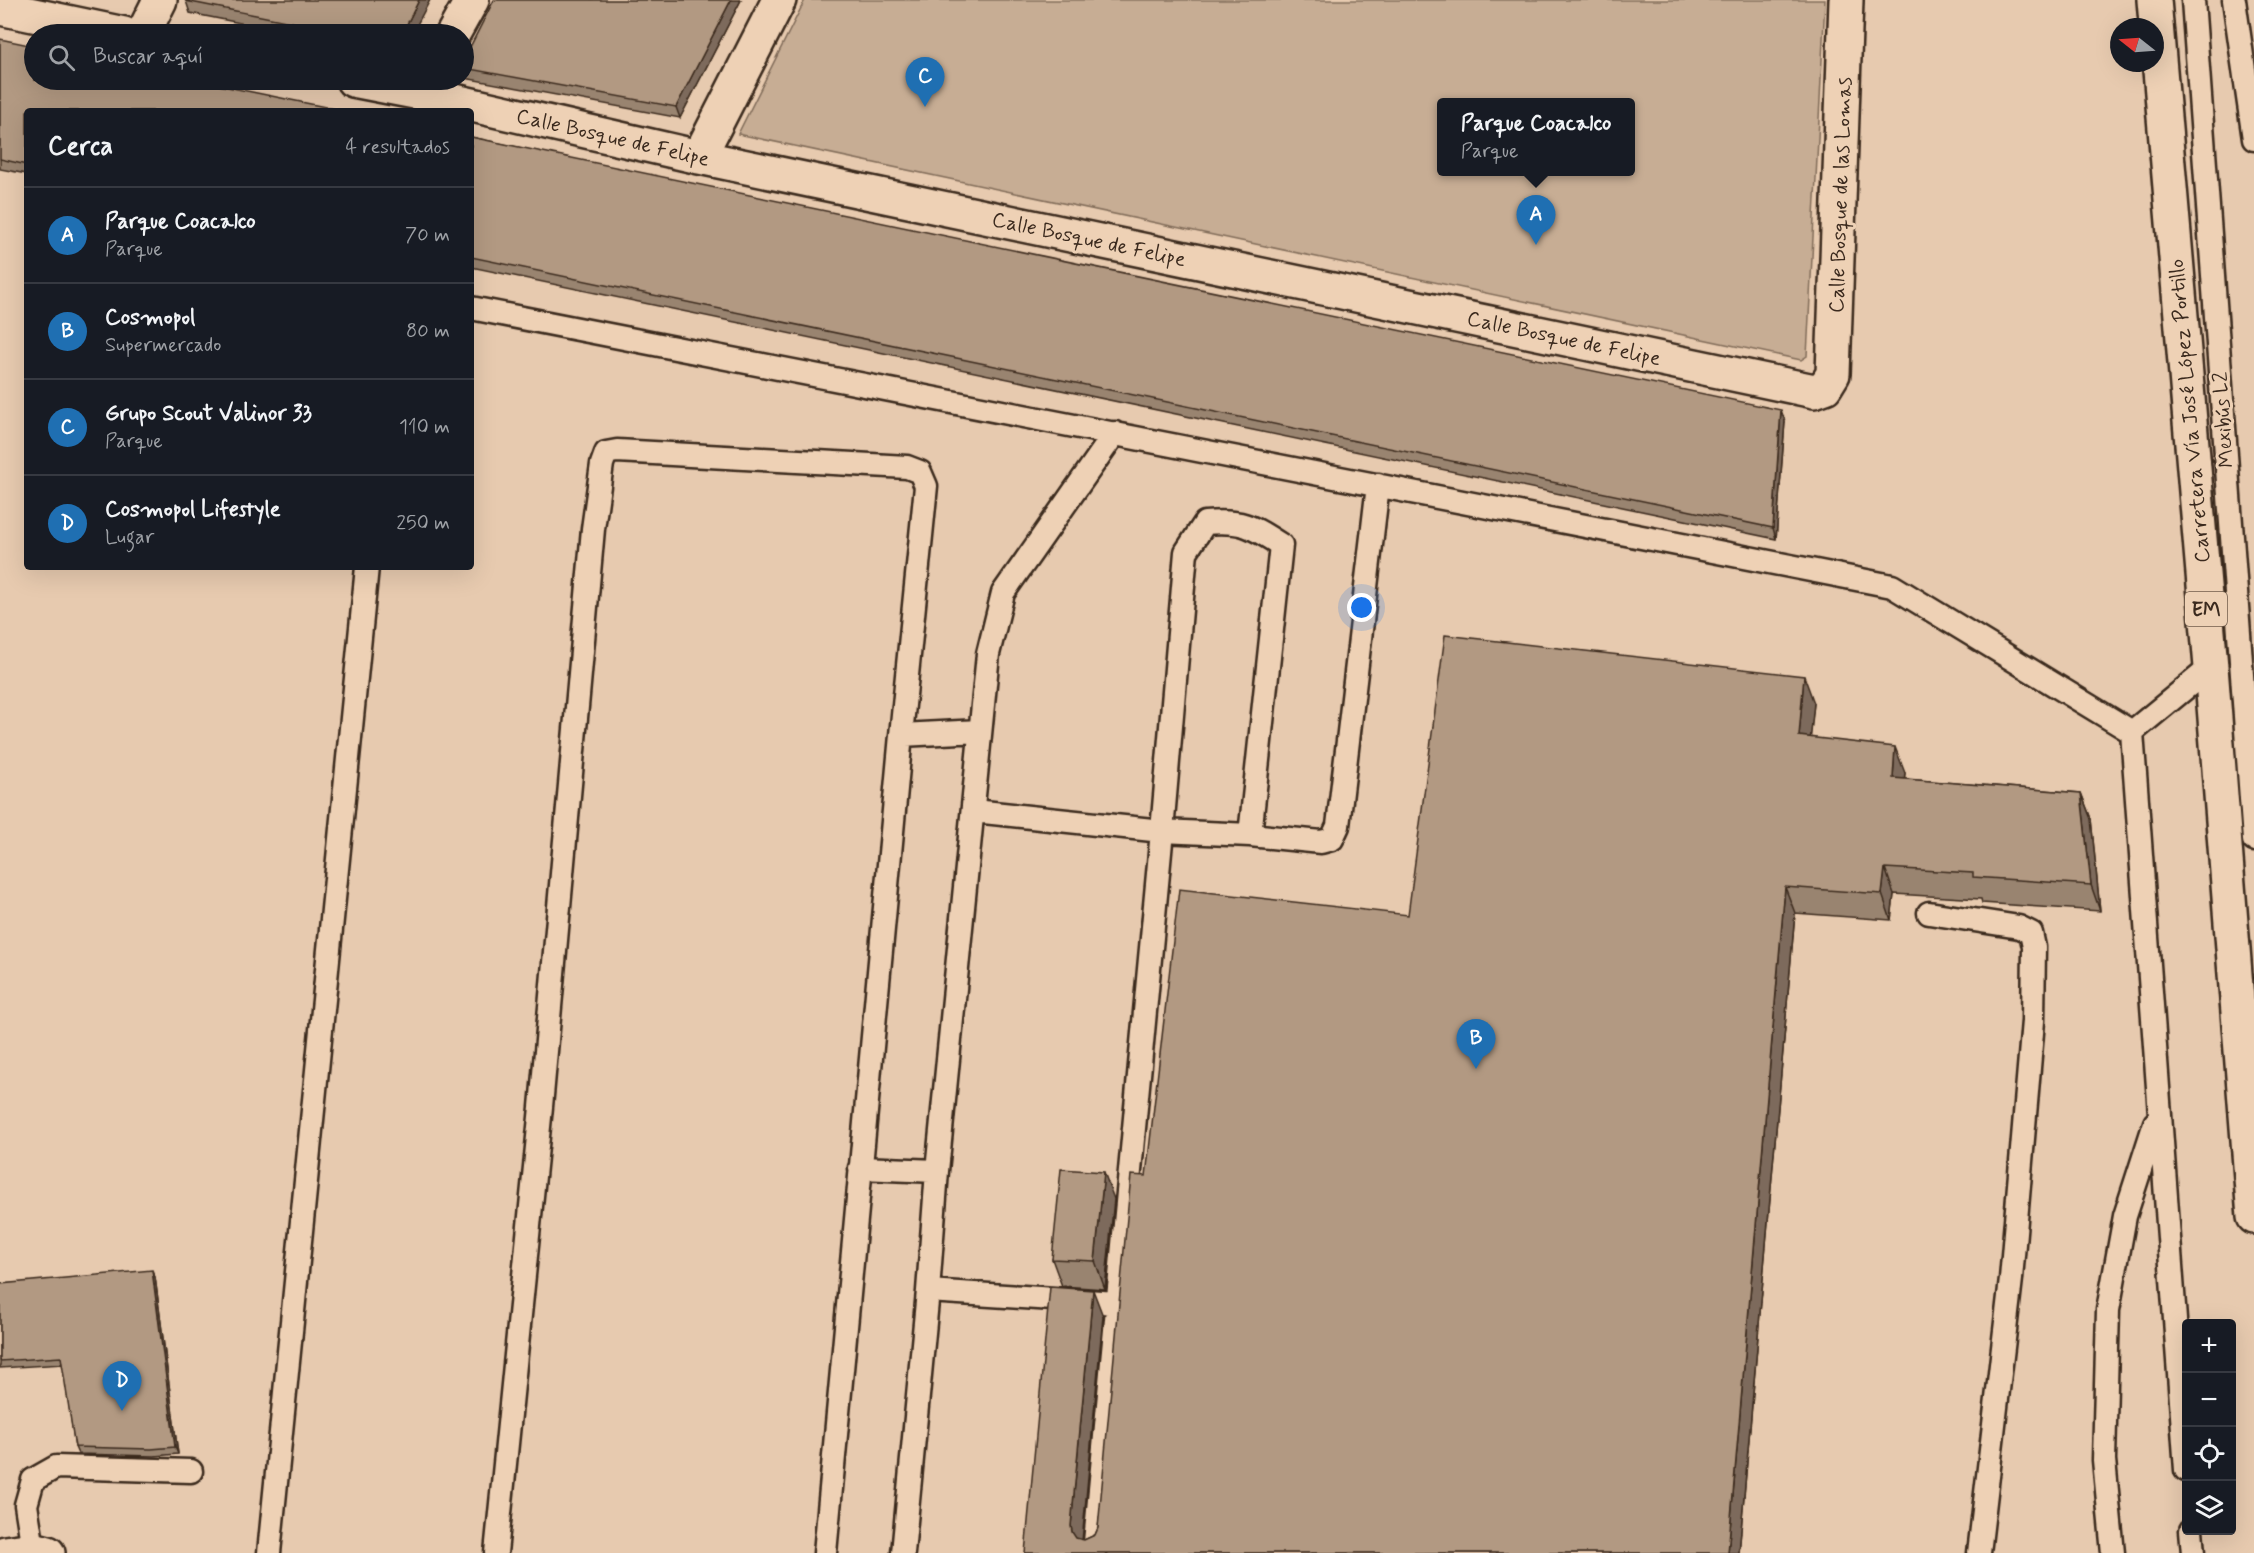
<!DOCTYPE html>
<html lang="es">
<head>
<meta charset="utf-8">
<style>
	body { margin:0; font-family:Mynerve,sans-serif; background:#20242c; color:#f1f3f6 }
	.controls { position:absolute; right:18px; bottom:18px; display:grid; overflow:hidden; border-radius:6px; box-shadow:0 6px 24px #0002 }
	.controls button { width:54px; height:54px; display:grid; place-items:center; padding:0; border:0; border-bottom:2px solid #363941; background:#171b24; color:#f1f3f6; font:30px sans-serif }
	.compass { position:absolute; left:2110px; top:18px; width:54px; height:54px; border-radius:50%; background:#171b24; box-shadow:0 6px 24px #0002; rotate:287deg }
	.you { position:absolute; left:1362px; top:608px; width:21px; height:21px; margin:-15px; border:4px solid #fff; border-radius:50%; background:#1a73e8; box-shadow:0 0 0 9px #1a73e833 }
	.badge { display:grid; place-items:center; width:39px; height:39px; border-radius:50%; background:#1f6fb2; color:#fff; font-size:20px; font-weight:700 }
	.pin { position:absolute; translate:-50% -50px; filter:drop-shadow(0 2px 3px #0008) }
	.pin::after { content:''; position:absolute; top:32px; width:21px; height:18px; background:inherit; clip-path:polygon(0 0,100% 0,50% 100%) }
	.popup { position:absolute; left:1437px; top:98px; width:198px; height:78px; box-sizing:border-box; display:grid; place-content:center; border-radius:6px; background:#171b24; filter:drop-shadow(0 2px 4px #0005); font-size:20px; white-space:nowrap; color:#9ea1a6 }
	.popup b { font-size:22px; color:#f1f3f6 }
	.popup::after { content:''; position:absolute; left:50%; top:100%; margin-left:-12px; border:12px solid transparent; border-top-color:#171b24 }
	.list { margin:0; padding:0; list-style:none }
	h2 { display:flex; justify-content:space-between; align-items:center; height:78px; margin:0; padding:0 24px; font-size:26px }
	h2 small { font-size:20px; font-weight:400; color:#9ea1a6 }
	.list li { display:grid; grid-template-columns:39px 1fr auto; gap:18px; align-items:center; box-sizing:border-box; height:96px; padding:0 24px; border-top:2px solid #363941 }
	.list b { display:block; font-size:22px; white-space:nowrap }
	.list p { margin:0; font-size:20px; white-space:nowrap; color:#9ea1a6 }
	.list em { font-size:20px; font-style:normal; color:#9ea1a6 }
	.icon { flex:none; width:33px; height:33px; fill:none; stroke:currentColor; stroke-width:2; stroke-linecap:round; stroke-linejoin:round }
	.map { position:relative; flex:none; width:2254px; height:1553px; overflow:hidden }
	.search { position:absolute; background:#171b24; box-shadow:0 6px 24px #0002; left:24px; top:24px; width:450px; height:66px; display:flex; align-items:center; gap:15px; box-sizing:border-box; padding:0 21px; border-radius:33px; color:#9ea1a6; font-size:22px }
	.panel { position:absolute; background:#171b24; box-shadow:0 6px 24px #0002; left:24px; top:108px; width:450px; height:462px; border-radius:6px }
	.map>svg:first-child { display:block }
	.green { fill:#c7ad94; stroke:#816c59; stroke-width:1.5; fill-rule:evenodd }
	.lines { fill:none; stroke-linecap:round; stroke-linejoin:round }
	.lane-casing { stroke:#3b2a1e; stroke-width:27 }
	.street-casing { stroke:#3b2a1e; stroke-width:38 }
	.primary-casing { stroke:#3b2a1e; stroke-width:38 }
	.lane { stroke:#eed1b5; stroke-width:22 }
	.street { stroke:#eed1b5; stroke-width:33 }
	.primary { stroke:#eed1b5; stroke-width:33 }
	.wall { fill:#998470; stroke:#3b2a1e; stroke-width:1.5 }
	.shaded-wall { fill:#7d6b5b; stroke:#3b2a1e; stroke-width:1.5 }
	.building { fill:#b29982; stroke:#3b2a1e; stroke-width:1.5 }
	.labels { text-anchor:middle; stroke-width:6; stroke-linejoin:round; paint-order:stroke }
	.shield { fill:#eed1b5; stroke:#715c4b; stroke-width:1.5 }
	.shield-label { font-size:20px; font-weight:bold; fill:#3b2a1e }
	.street-label { font-size:21px; fill:#3b2a1e; stroke:#eed1b5 }
</style>
</head>
<body>
<div class="map">
<svg width="2254" height="1553" viewBox="0 0 2254 1553">
	<rect width="100%" height="100%" fill="#e7caaf"/>
	<filter id="ink" filterUnits="userSpaceOnUse"><feTurbulence type="fractalNoise" baseFrequency=".0167" numOctaves="2"/><feDisplacementMap in="SourceGraphic" scale="12" xChannelSelector="R" yChannelSelector="G"/><feConvolveMatrix kernelMatrix="1 2 1 2 8 2 1 2 1" color-interpolation-filters="sRGB"/></filter>
	<g filter="url(#ink)">
		<!-- green -->
		<path class="green" d="M 805,0 L 1825,0 L 1807,356 L 1801,360 L 738,134 ZM 1442,103 L 1630,103 L 1630,172 L 1442,172 Z"/>
		<g class="lines">
			<!-- lane casing -->
			<g class="lane-casing">
				<path id="lane" d="M 2193,0 L 2254,840
					M 2234,0 L 2254,139
					M 471,308 L 1892,586 L 2132,732
					M 901,735 L 980,731
					M 974,811 L 1162,831 L 1250,835 L 1321,842 L 1332,839 L 1338,826 L 1378,485
					M 1929,913 L 2019,927 L 2031,933 L 2034,947 L 2033,1021 L 2011,1279 L 1979,1553
					M 860,1168 L 937,1171
					M 928,1291 L 1117,1303
					M 2186,1470 L 2132,732 L 2211,667
					M 2191,1530 L 2193,1553
					M 33,1549 L 26,1505 L 33,1480 L 56,1467 L 191,1471
					M 269,1553 L 367,567
					M 496,1553 L 541,1107 L 593,529 L 602,464 L 606,453 L 617,451 L 907,467 L 920,472 L 926,486 L 901,735 L 825,1553
					M 903,1553 L 928,1291 L 937,1171 L 988,654 L 1003,593 L 1115,433
					M 1094,1553 L 1162,831 L 1186,552 L 1205,523 C 1242,520 1250,525 1281,545 L 1250,835
					M 2113,1553 L 2104,1460 L 2108,1310 L 2125,1216 L 2155,1123"/>
			</g>
			<!-- street casing -->
			<g class="street-casing">
				<path id="street" d="M 0,8 L 124,34
					M 143,34 L 160,0
					M 453,34 L 472,0
					M 353,80 L 420,93 L 699,157 L 1814,391 L 1825,387 L 1833,374 L 1846,0
					M 699,157 L 779,0
					M 5,1553 L 33,1549 L 48,1553"/>
			</g>
			<!-- primary casing -->
			<g class="primary-casing">
				<path id="primary" d="M 2154,0 L 2211,667 L 2254,1217"/>
			</g>
			<!-- lane -->
			<use href="#lane" class="lane"/>
			<!-- street -->
			<use href="#street" class="street"/>
			<!-- primary -->
			<use href="#primary" class="primary"/>
		</g>
		<!-- wall -->
		<path class="wall" d="M 741,0 L 680,118 L 464,78 L 464,59 Z
			M 186,1 L 412,34 L 296,34 L 190,13 Z
			M 0,39 L 27,111 L 27,174 L 0,169 Z
			M 471,137 L 1785,421 L 1776,539 L 471,267 Z
			M 1814,703 L 1810,738 L 1905,773 L 1904,779 L 2081,793 L 2091,819 L 2100,911 L 1982,903 L 1981,899 L 1894,894 L 1891,920 L 1795,913 L 1739,1553 L 1025,1553 L 1103,1316 L 1082,1540 L 1084,1540 L 1095,1535 L 1098,1528 L 1146,1176 L 1408,915 Z
			M 1114,1199 L 1105,1289 L 1062,1286 L 1052,1259 Z
			M 155,1277 L 178,1454 L 154,1456 L 78,1454 L 75,1447 L 63,1364 L 0,1368 L 0,1284 Z"/>
		<!-- shaded-wall -->
		<path class="shaded-wall" d="M 419,0 L 430,0 L 412,34 L 402,34 Z
			M 731,0 L 741,0 L 680,118 L 676,107 Z
			M 1781,410 L 1785,421 L 1776,539 L 1773,528 Z
			M 1804,676 L 1814,703 L 1808,762 L 1799,736 Z
			M 1895,747 L 1905,773 L 1902,804 L 1893,778 Z
			M 2081,793 L 2091,819 L 2100,911 L 2091,885 Z
			M 1885,868 L 1894,894 L 1891,920 L 1882,894 Z
			M 1785,887 L 1795,913 L 1739,1553 L 1728,1553 Z
			M 1104,1172 L 1114,1199 L 1105,1289 L 1095,1261 Z
			M 152,1270 L 155,1277 L 178,1454 L 175,1447 Z
			M 1093,1290 L 1103,1316 L 1081,1552 L 1072,1532 L 1071,1526 Z"/>
		<!-- building -->
		<path class="building" d="M 187,0 L 419,0 L 402,34 L 351,34 L 186,1 Z
			M 494,0 L 731,0 L 676,107 L 464,68 L 464,59 Z
			M 0,39 L 34,46 L 34,80 L 193,80 L 345,111 L 27,111 L 27,165 L 0,159 Z
			M 471,137 L 1781,410 L 1773,528 L 471,257 Z
			M 1445,635 L 1804,676 L 1799,736 L 1895,747 L 1893,778 L 2081,793 L 2091,885 L 1973,877 L 1973,873 L 1885,868 L 1882,894 L 1785,887 L 1728,1553 L 1025,1553 L 1050,1287 L 1093,1290 L 1071,1526 L 1072,1532 L 1076,1538 L 1084,1540 L 1095,1535 L 1098,1528 L 1131,1175 L 1146,1176 L 1179,889 L 1408,915 Z
			M 1061,1169 L 1104,1172 L 1095,1261 L 1052,1259 Z
			M 152,1270 L 175,1447 L 151,1449 L 75,1447 L 61,1357 L 0,1361 L 0,1284 Z"/>
	</g>
	<g class="labels">
		<!-- shield labels -->
		<rect class="shield" x="2185" y="592" width="42" height="34" rx="4.5"/>
		<g class="shield-label">
			<text x="2206" y="616">EM</text>
		</g>
		<!-- street labels -->
		<g class="street-label">
			<text transform="translate(613 137) rotate(13)" y="7">Calle Bosque de Felipe</text>
			<text transform="translate(1840 195) rotate(-88)" y="7">Calle Bosque de las Lomas</text>
			<text transform="translate(1089 239) rotate(12)" y="7">Calle Bosque de Felipe</text>
			<text transform="translate(1564 338) rotate(12)" y="7">Calle Bosque de Felipe</text>
			<text transform="translate(2189 411) rotate(-95)" y="7">Carretera Vía José López Portillo</text>
			<text transform="translate(2223 420) rotate(-94)" y="7">Mexibús L2</text>
		</g>
	</g>
</svg>
<div class="controls">
<button>+</button>
<button>−</button>
<button><svg class="icon" aria-label="locate" viewBox="0 0 24 24"><circle cx="12" cy="12" r="6"/><path d="M12 2v4M12 18v4M2 12h4M18 12h4"/></svg></button>
<button><svg class="icon" aria-label="layers" viewBox="0 0 24 24"><path d="M12 4l9 5-9 5-9-5zM3 14l9 5 9-5"/></svg></button>
</div>
<svg class="compass" viewBox="-18 -18 36 36"><path d="M0-13l5 13h-10z" fill="#e53935"/><path d="M0 13l5-13h-10z" fill="#9ea1a6"/></svg>
<div class="you"></div>
<div class="pin badge" style="left:1536px;top:245px">A</div>
<div class="popup"><b>Parque Coacalco</b>Parque</div>
<div class="pin badge" style="left:1476px;top:1069px">B</div>
<div class="pin badge" style="left:925px;top:107px">C</div>
<div class="pin badge" style="left:122px;top:1411px">D</div>
<div class="search"><svg class="icon" aria-label="search" viewBox="0 0 24 24"><circle cx="10" cy="10" r="6"/><path d="M15 15l6 6"/></svg>Buscar aquí</div>
<section class="panel">
<h2>Cerca<small>4 resultados</small></h2>
<ul class="list">
<li><span class="badge">A</span><div><b>Parque Coacalco</b><p>Parque</p></div><em>70 m</em></li>
<li><span class="badge">B</span><div><b>Cosmopol</b><p>Supermercado</p></div><em>80 m</em></li>
<li><span class="badge">C</span><div><b>Grupo Scout Valinor 33</b><p>Parque</p></div><em>110 m</em></li>
<li><span class="badge">D</span><div><b>Cosmopol Lifestyle</b><p>Lugar</p></div><em>250 m</em></li>
</ul>
</section>
</div>
</body>
</html>
